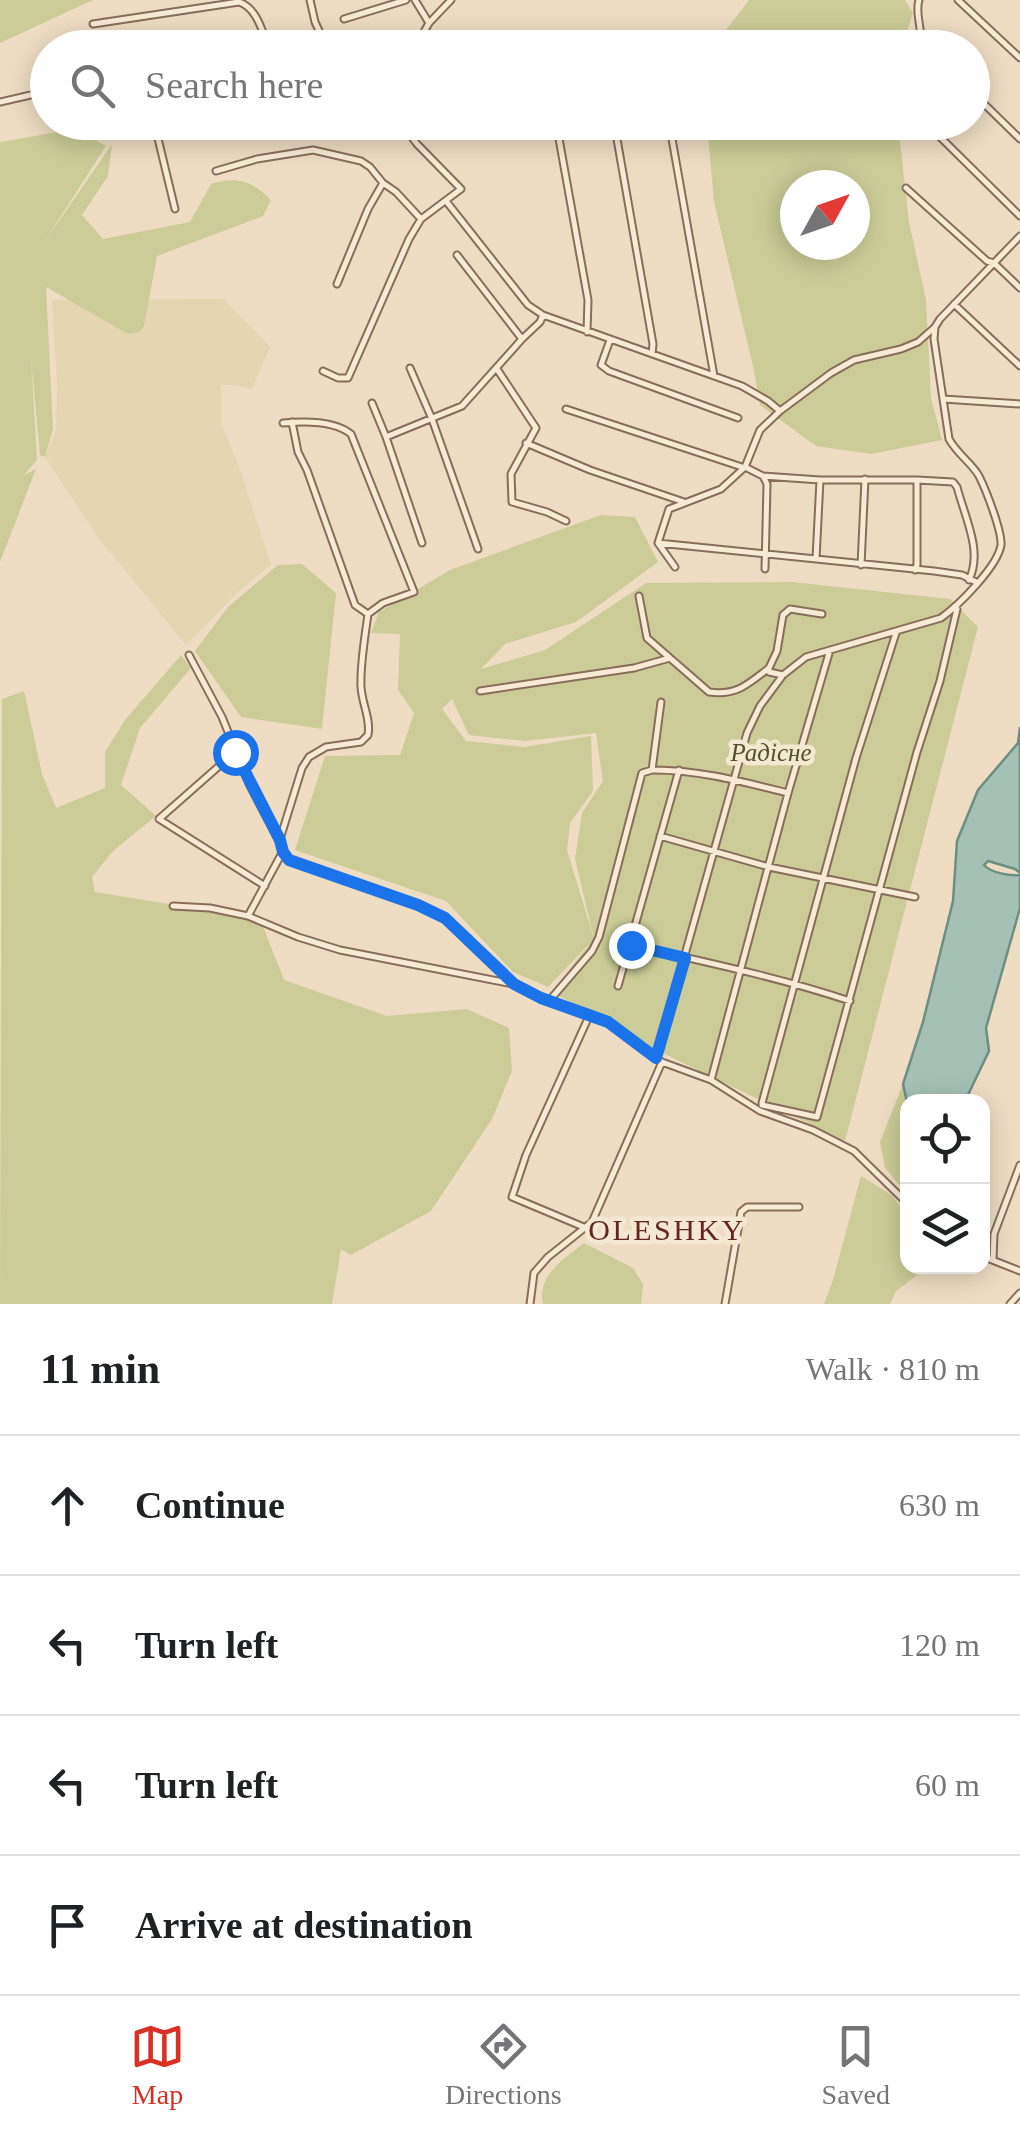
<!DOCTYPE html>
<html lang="en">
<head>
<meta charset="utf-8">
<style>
	body { margin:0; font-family:Georgia,serif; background:#f6f6f6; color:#202124 }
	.controls { position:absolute; right:30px; bottom:30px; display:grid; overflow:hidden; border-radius:20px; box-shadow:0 5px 25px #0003 }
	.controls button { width:90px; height:90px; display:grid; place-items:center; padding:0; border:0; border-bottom:2px solid #e0e0e0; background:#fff; color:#202124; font:50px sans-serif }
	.compass { position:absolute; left:780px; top:170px; width:90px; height:90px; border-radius:50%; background:#fff; box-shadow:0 5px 25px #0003; rotate:50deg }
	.stop { position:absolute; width:30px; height:30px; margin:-22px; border:8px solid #1a73e8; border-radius:50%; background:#fff }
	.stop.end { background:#1a73e8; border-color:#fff; box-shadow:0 2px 10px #0008 }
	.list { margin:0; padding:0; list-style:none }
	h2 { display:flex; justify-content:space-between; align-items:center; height:130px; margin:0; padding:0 40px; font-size:42px }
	h2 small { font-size:32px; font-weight:400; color:#757577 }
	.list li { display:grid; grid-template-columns:65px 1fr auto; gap:30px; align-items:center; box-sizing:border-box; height:140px; padding:0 40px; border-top:2px solid #e0e0e0 }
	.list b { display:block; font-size:38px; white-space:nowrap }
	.list em { font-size:32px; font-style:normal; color:#757577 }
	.icon { flex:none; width:55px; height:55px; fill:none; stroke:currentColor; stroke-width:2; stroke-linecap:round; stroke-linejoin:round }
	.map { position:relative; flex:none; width:1020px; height:1304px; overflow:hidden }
	.search { position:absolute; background:#fff; box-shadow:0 5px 25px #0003; left:30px; right:30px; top:30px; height:110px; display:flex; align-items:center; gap:25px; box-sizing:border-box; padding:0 35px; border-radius:55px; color:#757577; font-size:38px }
	.sheet { height:690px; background:#fff }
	nav { display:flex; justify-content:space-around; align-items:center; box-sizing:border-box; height:140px; border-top:2px solid #e0e0e0; background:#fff; font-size:28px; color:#757577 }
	nav a { display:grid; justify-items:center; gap:5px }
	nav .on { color:#d93025 }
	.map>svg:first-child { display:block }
	.farmland { fill:#e3d6b1 }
	.green { fill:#cbcc97; fill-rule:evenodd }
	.water { fill:#a5c1b6; stroke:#6c8f83; stroke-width:2.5 }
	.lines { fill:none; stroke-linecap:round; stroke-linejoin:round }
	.street-casing { stroke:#886e5a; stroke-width:9 }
	.street { stroke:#f8ebd6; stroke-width:5 }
	.route { stroke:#1a73e8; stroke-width:12 }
	.labels { text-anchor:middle; stroke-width:9; stroke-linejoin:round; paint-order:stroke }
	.park-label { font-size:25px; font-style:italic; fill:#4d5425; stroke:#f5e8d3 }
	.quarter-label { font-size:30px; letter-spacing:2.5px; fill:#64261e; stroke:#f5e8d3 }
</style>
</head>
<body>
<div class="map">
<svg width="1020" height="1304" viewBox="0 0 1020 1304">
	<rect width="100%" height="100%" fill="#eeddc3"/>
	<!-- farmland -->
	<path class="farmland" d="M 224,299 L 270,347 L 252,389 L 234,385 L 221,385 L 222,426 L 239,466 L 271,564 L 237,593 L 186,645 L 97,536 L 45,457 L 56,430 L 57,386 L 52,300 Z"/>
	<!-- green -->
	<path class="green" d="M 0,0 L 93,0 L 0,43 Z
		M 749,0 L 905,0 L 913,13 L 902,47 L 713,47 Z
		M 707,123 L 898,123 L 909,222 L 926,300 L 931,398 L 942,440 L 871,454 L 816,446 L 760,405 L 753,366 L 714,202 ZM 795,185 L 855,185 L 855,245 L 795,245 Z
		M 75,129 L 106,146 L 43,244 L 112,144 L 108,176 L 82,215 L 103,239 L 190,222 L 211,184 C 237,176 252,181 271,200 L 263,216 L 157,256 L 144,326 L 139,332 L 128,334 L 46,287 L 53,429 L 45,457 L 40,455 L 31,358 L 37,460 L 23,476 L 36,469 L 0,562 L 0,142 Z
		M 601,515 L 635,517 L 658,562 L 576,622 L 505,644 L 481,669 L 545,650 L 646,583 L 792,582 L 950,599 L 978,627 L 845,1141 L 652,1048 L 552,992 L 590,943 L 548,987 L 513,972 L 446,901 L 295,850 L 325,756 L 400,755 L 414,713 L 398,690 L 400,634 L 371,633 L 379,612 L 450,570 ZM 452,699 L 469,735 L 525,741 L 596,733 L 603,781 L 582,813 L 575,859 L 594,939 L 567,850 L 570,823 L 593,791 L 591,736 L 524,747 L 466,741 L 442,709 Z
		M 302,564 L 336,593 L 322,729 L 241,717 L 195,651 L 228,607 L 278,565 Z
		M 181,655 L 191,668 L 140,728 L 121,785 L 156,816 L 113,851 L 92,877 L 95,892 L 260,919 L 284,980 L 387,1016 L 467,1009 L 509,1028 L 512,1071 L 492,1119 L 431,1211 L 351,1255 L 341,1249 L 332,1304 L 0,1304 L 2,699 L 24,691 L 42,774 L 56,808 L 105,788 L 105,752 L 125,720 Z
		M 903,1084 L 908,1102 L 907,1194 L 885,1168 L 880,1142 Z
		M 861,1176 L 890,1194 L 907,1213 L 908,1266 L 928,1267 L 896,1291 L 890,1304 L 824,1304 L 833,1280 Z
		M 584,1243 L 633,1268 L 643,1284 L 641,1304 L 543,1304 C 537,1275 564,1259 584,1243 Z"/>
	<!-- water -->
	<path class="water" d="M 1020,727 L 1020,873 L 1015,869 L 988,861 L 984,865 C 991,873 1010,876 1020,875 L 1020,908 L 986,1028 L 989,1051 L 965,1101 L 907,1102 L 903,1084 L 923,1022 L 953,901 L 957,841 L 978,790 L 1018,743 Z"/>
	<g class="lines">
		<!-- street casing -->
		<g class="street-casing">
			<path id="street" d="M 310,0 L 315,22 L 327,48
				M 415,0 L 429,23
				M 958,0 L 1020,58
				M 344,19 L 406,0
				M 93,24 L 239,2 C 257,8 262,31 269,48
				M 370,48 C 382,45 396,40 407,48
				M 415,48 L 429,23 L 451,0
				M 918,48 C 925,31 914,15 919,0
				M 972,92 L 1020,139
				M 0,102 L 48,91
				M 556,122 L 588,300 L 587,332
				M 614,122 L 653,344 L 652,354
				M 669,122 L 714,376
				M 925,122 L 1020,216
				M 155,126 L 175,209
				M 113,134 L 177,122
				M 216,171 L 257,159 L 313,150 L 361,161 L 370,167 L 383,183 L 396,192 L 421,219
				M 906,188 L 987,261 L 994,263 L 1020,288
				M 446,201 L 528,305 L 543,315 L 742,386 L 768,401 L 780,411
				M 457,255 L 522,339
				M 337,284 L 368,209 L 383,183
				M 954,304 L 1020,366
				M 610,340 L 601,365 L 609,371 L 738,418
				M 410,368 L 432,419 L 478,549
				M 497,369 L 536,428 L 511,474 L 512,502 L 547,512 L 566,521
				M 323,371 L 338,378 L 348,378 L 409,239 L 421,219 L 461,189 L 417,144 L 400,122
				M 943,399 L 1020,404
				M 372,403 L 386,437 L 422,543
				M 566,409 L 742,467
				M 292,422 L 298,452 L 307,470 L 355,605 L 368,614
				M 386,437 L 462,406 L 522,339 L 540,322 L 543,315
				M 526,443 L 590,470 L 684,502
				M 745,467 L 763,476 L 767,484 L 765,569
				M 763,476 L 820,480 L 917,480 L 953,482 L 957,487 C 965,518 983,551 969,580
				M 658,543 L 934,571 L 962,575 L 976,582
				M 816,559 L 820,480
				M 861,565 L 865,479
				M 675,567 L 658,543 L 669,509 L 721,489 L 745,467 L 760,430 L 780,411 L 831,373 L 854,360 L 901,349 L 918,342 L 935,327
				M 915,570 L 917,565 L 917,480
				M 639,596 L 647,638 L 709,692 C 737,696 748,684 769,668
				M 189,655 L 222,717 L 250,786 L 289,860 L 418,905 L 445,918 L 511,982
				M 783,675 L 769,672 L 769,668 L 777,651 L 783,615 L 790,609 L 822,614
				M 480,691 L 634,668 L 670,658
				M 235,752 L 159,819 L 265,886
				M 654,770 C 700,770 743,782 788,793
				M 660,836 L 769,867 L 915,897
				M 280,839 L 302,768 L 309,757 L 326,747 L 361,742 L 368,735 C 371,719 362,704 361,687 C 360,664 365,637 368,614 L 383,603 L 414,592 L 351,434 C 335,421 304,421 283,423
				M 173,906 L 210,908 L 248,916 L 298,937 L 340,950 L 513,984 L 541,998 L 590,1014 L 608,1022 L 662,1062 L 711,1080 L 760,1111 L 813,1130 L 854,1151 L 908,1204
				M 248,916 L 282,853
				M 631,945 C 705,962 778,977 850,1001
				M 618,986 L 679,770
				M 549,1001 L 592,951 L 599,937 L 642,773 L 652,770 L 661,702
				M 656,1058 L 747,733 L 760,706 L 783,675 L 806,657 L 941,618 C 959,605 998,566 1001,545 C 1002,531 986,490 979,476 C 971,462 958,455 949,439 L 934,339 L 935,327 L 940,319 L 1020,236
				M 711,1080 L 788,793 L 830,650
				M 762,1103 L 856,758 L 896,633
				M 762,1105 L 817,1117 L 917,752 L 940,681 L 957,609
				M 586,1228 L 512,1197 L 526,1155 L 590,1014
				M 982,1256 L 1020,1271
				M 993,1260 L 994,1234 L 1020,1165
				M 530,1304 L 534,1273 L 548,1257 L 592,1222 L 662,1062
				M 725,1304 L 741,1212 L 747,1207 L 799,1207
				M 1010,1304 L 1020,1293"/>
		</g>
		<!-- street -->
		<use href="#street" class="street"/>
	</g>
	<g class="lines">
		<!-- route -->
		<path class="route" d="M 235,752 L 280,840 L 283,852 L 289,860 L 418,905 L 445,918 L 514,984 L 541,998 L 608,1022 L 656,1058 L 685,958 L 631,945"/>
	</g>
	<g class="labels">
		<!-- park labels -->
		<g class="park-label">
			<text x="771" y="761">Радісне</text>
		</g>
		<!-- quarter labels -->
		<g class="quarter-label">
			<text x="667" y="1240">OLESHKY</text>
		</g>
	</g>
</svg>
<div class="controls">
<button><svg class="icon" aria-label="locate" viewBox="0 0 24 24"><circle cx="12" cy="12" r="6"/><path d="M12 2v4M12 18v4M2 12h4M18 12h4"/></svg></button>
<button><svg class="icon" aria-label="layers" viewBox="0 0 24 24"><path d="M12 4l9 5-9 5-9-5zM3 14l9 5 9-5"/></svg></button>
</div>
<svg class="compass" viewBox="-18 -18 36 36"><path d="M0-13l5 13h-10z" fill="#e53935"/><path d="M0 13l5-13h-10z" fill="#757577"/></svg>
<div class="stop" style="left:235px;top:752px"></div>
<div class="stop end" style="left:631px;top:945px"></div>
<div class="search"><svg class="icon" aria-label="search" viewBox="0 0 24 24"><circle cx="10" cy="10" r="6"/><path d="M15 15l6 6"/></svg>Search here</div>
</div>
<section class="sheet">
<h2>11 min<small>Walk · 810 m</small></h2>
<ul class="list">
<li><svg class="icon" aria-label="ahead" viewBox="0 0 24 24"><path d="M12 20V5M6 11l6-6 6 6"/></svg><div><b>Continue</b></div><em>630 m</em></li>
<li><svg class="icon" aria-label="left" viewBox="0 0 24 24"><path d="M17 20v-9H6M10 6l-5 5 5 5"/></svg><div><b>Turn left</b></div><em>120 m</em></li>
<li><svg class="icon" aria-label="left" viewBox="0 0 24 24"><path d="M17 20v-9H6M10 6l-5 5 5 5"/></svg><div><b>Turn left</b></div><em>60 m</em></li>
<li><svg class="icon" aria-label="arrive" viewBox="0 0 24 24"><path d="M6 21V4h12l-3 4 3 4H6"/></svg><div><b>Arrive at destination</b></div></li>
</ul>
</section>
<nav>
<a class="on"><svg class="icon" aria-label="map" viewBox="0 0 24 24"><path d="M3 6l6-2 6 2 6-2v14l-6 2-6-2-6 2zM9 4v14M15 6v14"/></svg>Map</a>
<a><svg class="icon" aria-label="directions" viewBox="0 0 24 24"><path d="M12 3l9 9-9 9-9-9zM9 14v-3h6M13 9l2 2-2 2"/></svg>Directions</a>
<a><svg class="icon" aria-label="saved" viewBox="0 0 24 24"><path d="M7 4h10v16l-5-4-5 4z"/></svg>Saved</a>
</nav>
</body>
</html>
